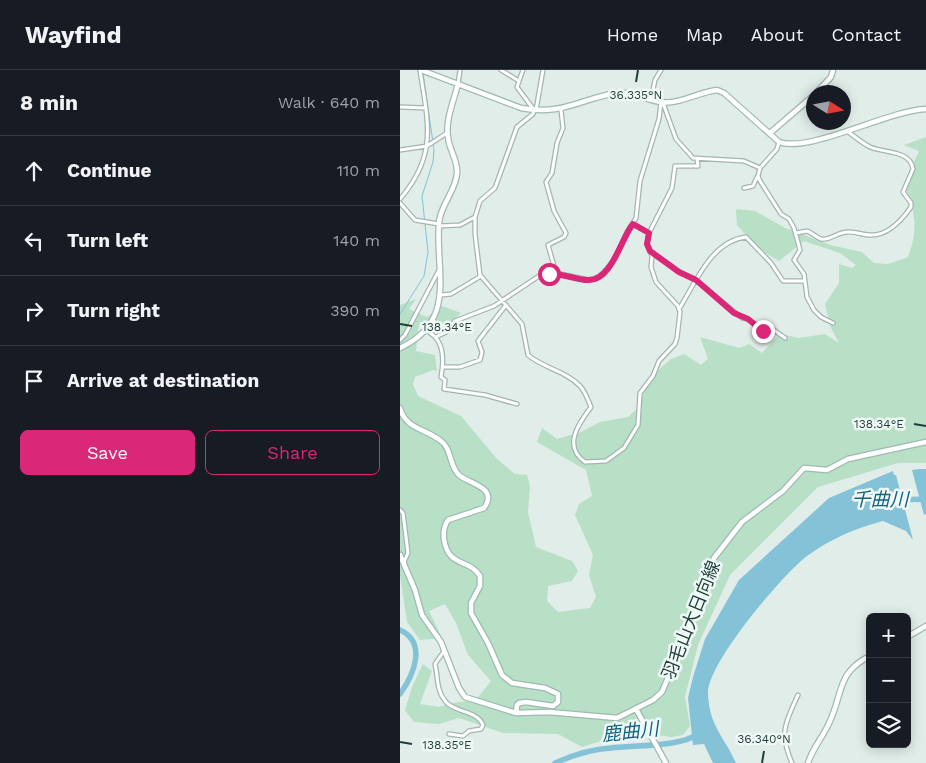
<!DOCTYPE html>
<html lang="en">
<head>
<meta charset="utf-8">
<style>
	body { margin:0; font-family:"Work Sans","Noto Sans JP",sans-serif; background:#20242c; color:#f1f3f6 }
	.controls { position:absolute; right:15px; bottom:15px; display:grid; overflow:hidden; border-radius:8px; box-shadow:0 2px 12px #0003 }
	.controls button { width:45px; height:45px; display:grid; place-items:center; padding:0; border:0; border-bottom:1px solid #363941; background:#171b24; color:#f1f3f6; font:25px sans-serif }
	.compass { position:absolute; left:406px; top:15px; width:45px; height:45px; border-radius:50%; background:#171b24; box-shadow:0 2px 12px #0003; rotate:101deg }
	.stop { position:absolute; width:15px; height:15px; margin:-11px; border:4px solid #db2777; border-radius:50%; background:#fff }
	.stop.end { background:#db2777; border-color:#fff; box-shadow:0 1px 5px #0008 }
	.list { margin:0; padding:0; list-style:none }
	h2 { display:flex; justify-content:space-between; align-items:center; height:65px; margin:0; padding:0 20px; font-size:21px }
	h2 small { font-size:16px; font-weight:400; color:#9ea1a6 }
	.list li { display:grid; grid-template-columns:32px 1fr auto; gap:15px; align-items:center; box-sizing:border-box; height:70px; padding:0 20px; border-top:1px solid #363941 }
	.list b { display:block; font-size:19px; white-space:nowrap }
	.list em { font-size:16px; font-style:normal; color:#9ea1a6 }
	.actions { display:flex; gap:10px; padding:15px 20px }
	.actions a { flex:1; padding:11px 0; border:1px solid #db2777; border-radius:8px; text-align:center; font-size:18px; color:#db2777 }
	.actions .main { background:#db2777; color:#fff }
	.icon { flex:none; width:28px; height:28px; fill:none; stroke:currentColor; stroke-width:2; stroke-linecap:round; stroke-linejoin:round }
	.map { position:relative; flex:none; width:526px; height:693px; overflow:hidden }
	header { display:flex; align-items:center; gap:30px; box-sizing:border-box; height:70px; padding:0 25px; background:#171b24; border-bottom:1px solid #363941 }
	header strong { font-size:24px }
	nav { display:flex; gap:28px; margin-inline-start:auto; font-size:18px }
	main { display:flex }
	aside { flex:1; background:#171b24 }
	.map>svg:first-child { display:block }
	.green { fill:#b7e0c6 }
	.water { fill:#83c2d7 }
	.lines { fill:none; stroke-linecap:round; stroke-linejoin:round }
	.stream { stroke:#83c2d7; stroke-width:1 }
	.river { stroke:#83c2d7; stroke-width:5.5 }
	.street-casing { stroke:#a3b5b1; stroke-width:5.5 }
	.secondary-casing { stroke:#9ebab2; stroke-width:7 }
	.street { stroke:#fff; stroke-width:3 }
	.secondary { stroke:#fff; stroke-width:4.5 }
	.route { stroke:#db2777; stroke-width:6 }
	.ticks { fill:none; stroke:#1f3f3a; stroke-width:2 }
	.labels { text-anchor:middle; stroke-width:5; stroke-linejoin:round; paint-order:stroke }
	.street-label { font-size:18px; fill:#1f3f3a; stroke:#f1f9f6 }
	.water-label { font-size:19px; font-style:italic; fill:#136481; stroke:#f1f9f6 }
	.ticks-label { font-size:12px; text-anchor:middle; fill:#1f3f3a; stroke:#f1f9f6; stroke-width:5; stroke-linejoin:round; paint-order:stroke }
</style>
</head>
<body>
<header>
<strong>Wayfind</strong>
<nav><a>Home</a><a>Map</a><a>About</a><a>Contact</a></nav>
</header>
<main>
<aside>
<h2>8 min<small>Walk · 640 m</small></h2>
<ul class="list">
<li><svg class="icon" aria-label="ahead" viewBox="0 0 24 24"><path d="M12 20V5M6 11l6-6 6 6"/></svg><div><b>Continue</b></div><em>110 m</em></li>
<li><svg class="icon" aria-label="left" viewBox="0 0 24 24"><path d="M17 20v-9H6M10 6l-5 5 5 5"/></svg><div><b>Turn left</b></div><em>140 m</em></li>
<li><svg class="icon" aria-label="right" viewBox="0 0 24 24"><path d="M7 20v-9h11M14 6l5 5-5 5"/></svg><div><b>Turn right</b></div><em>390 m</em></li>
<li><svg class="icon" aria-label="arrive" viewBox="0 0 24 24"><path d="M6 21V4h12l-3 4 3 4H6"/></svg><div><b>Arrive at destination</b></div></li>
</ul>
<div class="actions"><a class="main">Save</a><a>Share</a></div>
</aside>
<div class="map">
<svg width="526" height="693" viewBox="0 0 526 693">
	<rect width="100%" height="100%" fill="#e1ede9"/>
	<!-- green -->
	<path class="green" d="M 526,67 L 526,393 L 498,393 L 418,417 L 330,505 L 298,575 L 285,627 L 290,656 L 283,665 L 271,667 L 243,663 L 232,668 L 204,670 L 182,677 L 158,664 L 103,663 L 59,648 L 39,654 L 14,652 L 5,640 L 12,617 L 23,594 L 32,601 L 20,634 L 39,637 L 52,633 L 76,630 L 91,611 L 68,585 L 56,553 L 45,534 L 29,541 L 42,568 L 20,570 L 7,552 L 0,505 L 0,235 L 16,229 L 9,239 L 27,247 L 42,236 L 61,243 L 47,256 L 19,255 L 16,281 L 35,285 L 37,301 L 33,300 L 15,307 L 13,314 L 18,326 L 61,346 L 97,389 L 115,404 L 127,405 L 130,416 L 128,442 L 136,477 L 172,491 L 178,501 L 172,511 L 148,516 L 147,531 L 158,542 L 190,538 L 196,527 L 189,505 L 193,485 L 175,445 L 179,434 L 192,426 L 186,400 L 137,372 L 142,358 L 157,369 L 181,362 L 200,352 L 228,347 L 240,336 L 247,310 L 271,289 L 284,284 L 301,295 L 308,289 L 300,267 L 339,278 L 349,274 L 362,283 L 380,264 L 399,268 L 425,264 L 439,273 L 431,258 L 425,234 L 439,213 L 439,194 L 452,198 L 456,195 L 440,183 L 404,171 L 379,191 L 357,178 L 337,155 L 336,139 L 355,141 L 387,159 L 398,160 L 404,165 L 430,175 L 462,182 L 474,193 L 488,194 L 508,187 C 519,158 515,142 504,114 L 519,81 L 504,75 Z"/>
	<!-- water -->
	<path class="water" d="M 520,399 L 526,399 L 526,444 L 524,445 L 512,400 Z
		M 493,401 L 494,405 L 496,405 L 513,470 L 506,461 L 483,451 C 454,459 432,468 407,486 C 382,505 307,594 308,623 C 309,656 324,666 336,693 L 313,693 L 304,674 L 293,675 L 288,628 L 293,607 L 305,569 L 339,510 L 429,428 Z"/>
	<g class="lines">
		<!-- stream -->
		<path class="stream" d="M 0,244 L 24,206 L 28,182 L 22,126 L 33,92 L 34,80 L 23,3"/>
		<!-- river -->
		<path class="river" d="M 497,430 L 526,429
			M 0,560 C 28,573 13,606 0,624
			M 155,693 C 173,685 191,679 211,678 C 233,675 281,677 298,664"/>
		<!-- street casing -->
		<g class="street-casing">
			<path id="street" d="M 101,0 L 119,11 L 117,17 L 134,40 L 133,44 L 117,57 L 95,118 L 80,131 L 75,147 L 75,164 L 80,205 L 122,254 L 128,285 C 143,298 166,301 180,316 C 185,321 188,330 191,337 C 179,353 162,376 185,392 L 206,391 L 224,378 L 238,355 L 240,323 L 253,306 L 259,291 L 275,274 L 277,268 L 280,242 L 278,236 L 256,212 L 251,197 L 252,186 L 247,174 L 249,163 L 272,118 L 275,96 L 298,96 L 297,88
				M 119,11 L 123,0
				M 58,14 L 60,0
				M 251,29 L 255,10 L 261,0
				M 263,33 L 276,69 L 293,88 L 344,91 L 360,98 L 377,79 L 379,72
				M 0,37 L 26,38
				M 136,40 L 143,0
				M 0,80 L 27,76 L 47,63
				M 360,98 L 358,106 L 360,111 L 381,144 L 389,149 L 394,158 L 400,180 L 394,190 L 404,204 L 407,227 L 414,240 L 421,247 L 433,253
				M 344,118 L 353,116 L 357,107
				M 0,129 C 38,85 28,53 20,0
				M 0,133 L 15,150 L 39,154
				M 233,154 L 249,163
				M 39,156 L 60,155 L 75,147
				M 396,163 L 407,161 C 412,163 416,167 421,169 C 429,171 438,162 447,162 C 455,161 463,165 470,165 C 488,166 502,150 511,137 L 511,133 L 503,122 L 513,99 C 511,80 483,83 470,77 C 462,73 454,66 447,61
				M 251,182 L 279,202 L 296,210 L 342,248 L 348,249 L 363,261 L 374,260 L 385,268
				M 156,203 L 148,175 L 164,167 L 166,163 L 154,141 L 146,112 L 152,103 L 157,73 L 163,58 L 161,40
				M 41,225 L 51,224 L 81,206
				M 279,239 C 295,214 311,171 346,167 L 371,193 L 383,211 L 405,211
				M 32,250 L 35,252 L 30,263 C 45,272 44,291 41,307 L 45,310 L 44,319 L 85,325 L 117,334
				M 36,267 L 46,262 L 55,251 L 94,236 L 139,206 L 156,203 L 189,210 L 197,208 L 203,203 L 215,189 L 227,162 L 236,148 L 240,111 L 259,49 L 261,32
				M 0,270 L 5,265 L 38,202
				M 43,297 L 60,297 L 80,290 L 82,282 L 78,271 L 106,235
				M 0,440 L 3,443 L 8,483 L 4,492
				M 44,581 L 35,594 C 38,606 36,621 46,632 C 55,643 77,640 83,655 L 81,659 L 69,661 L 63,666 L 49,664
				M 392,693 C 379,663 385,653 398,625"/>
		</g>
		<!-- secondary casing -->
		<g class="secondary-casing">
			<path id="secondary" d="M 21,0 L 121,38 C 161,46 180,29 216,23 C 232,21 245,30 261,32 C 278,35 299,22 317,20 L 324,23 L 379,72 C 410,83 486,41 526,39
				M 417,22 L 431,7 L 433,0
				M 370,63 L 413,26
				M 0,278 C 58,251 35,202 39,153 C 40,135 56,121 57,103 C 58,90 49,80 48,67 C 45,51 54,30 58,14
				M 0,338 C 5,359 27,359 41,371 C 52,379 49,396 59,405 C 69,414 99,417 84,438 L 48,450 C 44,456 43,462 44,469 C 48,498 69,488 80,506 L 80,516 L 71,533 L 71,543 L 88,573 L 102,605 L 112,613 L 145,618 L 158,624 L 158,632 L 153,636 L 126,632 L 119,633 L 117,635 L 116,643
				M 0,485 L 15,520 L 22,545 L 41,572 L 59,618 L 65,627 L 116,643 L 149,642 L 217,648 L 253,630 L 262,622 L 298,536 L 302,515 L 309,505 L 314,488 L 342,452 L 383,421 L 404,398 L 427,400 L 448,389 L 526,372
				M 507,567 L 526,556
				M 236,639 L 266,693
				M 408,693 C 413,677 424,666 430,651 C 443,623 437,602 470,586"/>
		</g>
		<!-- street -->
		<use href="#street" class="street"/>
		<!-- secondary -->
		<use href="#secondary" class="secondary"/>
	</g>
	<g class="lines">
		<!-- route -->
		<path class="route" d="M 149,204 C 163,203 175,210 188,210 C 212,211 221,168 233,154 L 249,163 L 247,174 L 250,181 L 279,202 L 296,210 L 334,243 L 348,249 L 363,261"/>
	</g>
	<!-- ticks -->
	<path class="ticks" d="M 236,12 L 238,0M 0,254 L 12,256M 514,354 L 526,356M 0,672 L 12,674M 362,693 L 364,681"/>
	<g class="labels">
		<!-- street labels -->
		<g class="street-label">
			<text transform="translate(291 550) rotate(-68)" y="6">羽毛山大日向線</text>
		</g>
		<!-- water labels -->
		<g class="water-label">
			<text x="480" y="436">千曲川</text>
			<text transform="translate(230 661) rotate(-6)" y="7">鹿曲川</text>
		</g>
	</g>
	<g class="ticks-label">
		<text x="236" y="29">36.335°N</text>
		<text x="47" y="261">138.34°E</text>
		<text x="479" y="358">138.34°E</text>
		<text x="364" y="673">36.340°N</text>
		<text x="47" y="679">138.35°E</text>
	</g>
</svg>
<div class="controls">
<button>+</button>
<button>−</button>
<button><svg class="icon" aria-label="layers" viewBox="0 0 24 24"><path d="M12 4l9 5-9 5-9-5zM3 14l9 5 9-5"/></svg></button>
</div>
<svg class="compass" viewBox="-18 -18 36 36"><path d="M0-13l5 13h-10z" fill="#e53935"/><path d="M0 13l5-13h-10z" fill="#9ea1a6"/></svg>
<div class="stop" style="left:149px;top:204px"></div>
<div class="stop end" style="left:363px;top:261px"></div>
</div>
</main>
</body>
</html>
